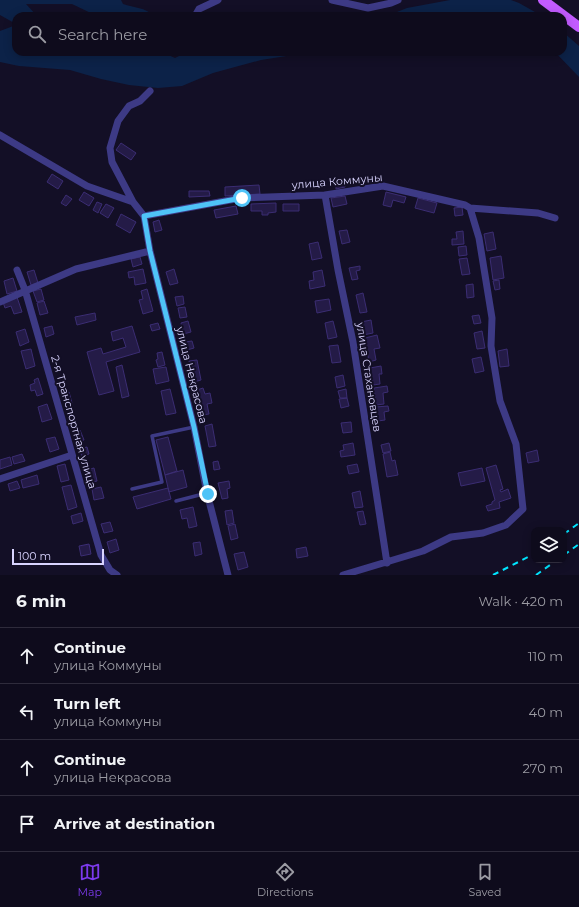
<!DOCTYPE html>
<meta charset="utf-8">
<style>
body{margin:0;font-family:Montserrat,sans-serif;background:#171425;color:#f1f3f6}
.controls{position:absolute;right:12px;bottom:12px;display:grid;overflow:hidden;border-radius:8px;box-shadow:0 2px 10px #0003}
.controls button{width:36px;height:36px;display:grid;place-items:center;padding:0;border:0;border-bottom:1px solid #2e2b3b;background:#0e0b1c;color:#f1f3f6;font:20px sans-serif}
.scale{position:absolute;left:12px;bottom:10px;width:92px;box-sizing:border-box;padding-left:4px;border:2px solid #d9d4ff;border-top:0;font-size:11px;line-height:14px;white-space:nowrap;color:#d9d4ff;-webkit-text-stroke:3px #130f26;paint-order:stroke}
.stop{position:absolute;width:12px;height:12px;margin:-9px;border:3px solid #4fc3f7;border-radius:50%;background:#fff}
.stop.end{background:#4fc3f7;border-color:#fff;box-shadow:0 1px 4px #0008}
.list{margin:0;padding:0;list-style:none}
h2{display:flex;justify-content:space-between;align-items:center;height:52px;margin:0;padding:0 16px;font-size:17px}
h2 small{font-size:13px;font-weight:400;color:#9b9ba3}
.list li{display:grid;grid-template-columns:26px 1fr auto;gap:12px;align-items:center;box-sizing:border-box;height:56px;padding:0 16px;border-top:1px solid #2e2b3b}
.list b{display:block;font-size:15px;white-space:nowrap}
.list p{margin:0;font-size:13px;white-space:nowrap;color:#9b9ba3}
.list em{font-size:13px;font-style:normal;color:#9b9ba3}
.icon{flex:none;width:22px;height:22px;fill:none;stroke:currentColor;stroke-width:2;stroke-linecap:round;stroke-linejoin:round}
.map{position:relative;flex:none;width:579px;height:575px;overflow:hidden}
.search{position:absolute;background:#0e0b1c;box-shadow:0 2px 10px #0003;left:12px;right:12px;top:12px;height:44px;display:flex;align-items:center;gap:10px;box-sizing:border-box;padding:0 14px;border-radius:12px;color:#9b9ba3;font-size:15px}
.sheet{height:276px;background:#0e0b1c}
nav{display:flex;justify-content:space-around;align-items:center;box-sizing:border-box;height:56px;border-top:1px solid #2e2b3b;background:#0e0b1c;font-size:11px;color:#9b9ba3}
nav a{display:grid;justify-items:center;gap:2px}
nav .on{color:#7c3aed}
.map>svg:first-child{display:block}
.water{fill:#0c2248}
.building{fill:#241b47;stroke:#3b2d73}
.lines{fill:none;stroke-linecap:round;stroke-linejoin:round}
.lane{stroke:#3d3a85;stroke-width:3.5}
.street{stroke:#3d3a85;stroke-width:7}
.primary{stroke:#c25bff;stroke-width:10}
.rail{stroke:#00e5ff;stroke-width:2;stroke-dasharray:6 5;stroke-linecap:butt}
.route{stroke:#4fc3f7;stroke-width:5}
.labels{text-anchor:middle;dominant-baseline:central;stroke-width:4;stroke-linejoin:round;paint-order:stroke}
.street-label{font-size:11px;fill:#d9d4ff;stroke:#130f26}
</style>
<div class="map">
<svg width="579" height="575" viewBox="0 0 579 575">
<rect width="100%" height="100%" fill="#130f26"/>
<path class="water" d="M0,0h121l2,4c11,4 22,3 31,12h-57l-25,-12h-46l11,12h-21v8l-16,-9z
M450,0h61l8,3 23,13h-48c-14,-6 -28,-1 -42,0 -22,2 -44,0 -65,0l20,-8z
M16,25v27h146l13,6 12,-6h125l-51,8 -48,13 -31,13 -24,2 -29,-3 -28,-6 -31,-9 -51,-4 -19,-4v-31z
M563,32l16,14v31l-24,-25h8z"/>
<path class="building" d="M121,143l15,10 -5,7 -15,-10z
M52,174l11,7 -5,8 -11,-7z
M344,182l1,5 -9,2v-5z
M259,185l1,9 -35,2v-9z
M189,191h20l1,5 -21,1z
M84,192l10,6 -5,8 -10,-6z
M386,192l20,5 -2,6 -11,-3 -2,7 -8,-2z
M66,195l6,4 -6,7 -5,-3z
M345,196l2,8 -14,3 -2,-9z
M418,198l19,5 -3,10 -19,-5z
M97,202l5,2 -4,9 -5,-3z
M276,203v9l-8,1v2h-6v-4h-11v-7z
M106,204l8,4 -6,10 -8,-5z
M283,204h16v7h-16z
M236,206l2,8 -22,4 -2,-8z
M462,207l1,8 -8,1 -1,-8z
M121,214l15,8 -6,11 -14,-8z
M159,220l3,10 -7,2 -2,-10z
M347,230l3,12 -8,2 -3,-13z
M463,231l1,13 -12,1v-6h5l-1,-7z
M493,232l3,17 -9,2 -3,-17z
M318,242l4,16 -10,2 -3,-16z
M466,246l1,9 -8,1 -1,-9z
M501,256l3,22 -11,2 -3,-22z
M140,257l2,7 -9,3 -2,-8z
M467,258l3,16 -8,1 -3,-16z
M360,266v4l-4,1 2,8 -6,1 -3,-12z
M143,269l3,14 -11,2 -1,-8 -5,1 -1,-6z
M174,269l4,14 -8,2 -4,-13z
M34,270l4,13 -7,2 -4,-13z
M322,270l3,16 -15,3 -1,-8 5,-1 -1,-8z
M13,278l4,13 -10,3 -3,-13z
M499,280l1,9 -5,1 -2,-9z
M473,284l1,13 -7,1 -1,-13z
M41,289l3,11 -7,2 -4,-11z
M147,289l6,22 -10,3 -4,-14 4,-1 -2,-8z
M363,293l4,19 -7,1 -4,-18z
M183,296l1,8 -7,2 -2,-9z
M17,297l5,15 -8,2 -3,-8 -6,2 -2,-6z
M329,299l2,11 -14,3 -2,-12z
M44,301l4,12 -8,2 -3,-12z
M185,307l2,10 -7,1 -2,-10z
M95,313l1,7 -19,5 -2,-8z
M479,315l2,8 -7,1 -2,-8z
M371,320l2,13 -10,2 -2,-13z
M188,321l3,11 -8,2 -2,-11z
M333,321l4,16 -9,2 -3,-16z
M158,323l2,6 -8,2 -2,-6z
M52,326l2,8 -8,3 -2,-9z
M132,326l8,26 -34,10 8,29 -15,4 -12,-43 14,-4 2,6 23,-7 -3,-9 -10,3 -2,-9z
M25,329l4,13 -9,4 -4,-14z
M482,331l3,17 -8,1 -3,-16z
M377,335l3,13 -6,1 2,11 -7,2 -4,-24z
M192,341l2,7 -7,2 -2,-8z
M338,345l3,17 -9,1 -3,-17z
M31,349l4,17 -9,3 -5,-18z
M507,349l2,17 -9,1 -2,-16z
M162,352l3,13 -7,2 -2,-7 2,-1 -1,-6z
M481,357l3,14 -9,2 -3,-14z
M197,360l4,20 -7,2 -5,-21z
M122,365l7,31 -7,2 -6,-31z
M381,366l1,8h-3l1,10 -7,1 -3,-17z
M166,367l3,14 -13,3 -3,-15z
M343,375l2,11 -8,2 -2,-11z
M38,378l5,16 -6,2 -2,-6 -4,1 -1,-6 5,-2 -1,-3z
M387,386l1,6 -5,1 1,11 -8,1 -2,-17z
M203,388l2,6 5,-1 2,10 -5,1 2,10 -7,1 -5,-25z
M170,389l6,24 -10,2 -5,-24z
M346,389l1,9h-7l-2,-7z
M69,392l3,11 -6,1 -3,-10z
M347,398l2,8 -8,2 -2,-9z
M47,404l5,15 -10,3 -4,-15z
M388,406l1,5 -5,1 1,8 -7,1 -2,-14z
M351,422l1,10 -9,1 -2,-10z
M212,424l4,22 -7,1 -4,-21z
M80,430l4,10 -7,2 -3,-10z
M55,437l4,12 -9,3 -4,-13z
M168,437l9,34 -12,4 -9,-35z
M353,443l2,12 -14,2 -1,-6 4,-1 -1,-5z
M389,443l2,8 -8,2 -2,-8z
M87,447l2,7 -7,2 -3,-7z
M537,450l2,11 -11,2 -2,-10z
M390,452l2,9 3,-1 3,15 -11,2 -4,-23z
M22,454l3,7 -11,3 -2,-7z
M10,457l2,8 -12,4v-9z
M218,461l2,8 -6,1 -1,-8z
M65,464l4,16 -8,2 -4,-16z
M357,464l2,8 -10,2 -2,-8z
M496,465l7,24 -3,1 1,2 7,-3 3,9 -12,4 1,6 -12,3 -2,-5 6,-2v-2l3,-2 -9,-32z
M94,468l3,13 -8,2 -3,-13z
M482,468l3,13 -24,5 -3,-13z
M183,470l4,17 -18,5 -4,-17z
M37,475l2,9 -16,4 -2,-8z
M17,481l3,7 -10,3 -2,-7z
M229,481l1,7 -3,1 1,9 -6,1 -4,-16z
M71,485l6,22 -9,3 -6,-23z
M101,487l3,11 -10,2 -2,-11z
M168,488l3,11 -34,10 -4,-12z
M360,491l3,16 -8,1 -3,-15z
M193,507l4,19 -8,2 -2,-10 -5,1 -2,-9z
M232,510l2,13 -7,2 -2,-14z
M363,511l3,13 -6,1 -3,-13z
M81,513l2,8 -10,3 -2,-8z
M110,522l3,9 -9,2 -3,-9z
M235,524l3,14 -7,2 -3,-14z
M116,539l3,11 -9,3 -3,-11z
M200,542l2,12 -7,2 -2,-13z
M89,544l2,10 -10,2 -2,-10z
M306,547l2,9 -11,2 -1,-9z
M244,552l4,15 -10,3 -4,-16z"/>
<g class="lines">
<path class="lane" d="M132,489l30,-7 -10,-46 42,-9
M176,501l31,-8"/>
<path class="street" d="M332,0l36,8 23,-5 7,-3
M195,16l4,-7 19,-9
M0,135l87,51 46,16 11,14 6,35 44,176 13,66 21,82
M325,195l13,75 15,72 34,221
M133,202l-21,-40 -2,-14 8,-27 11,-15 11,-5 10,-10
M144,216l97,-18 84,-3 58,-9 82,19 5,3 68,5 17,5
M17,270l8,20 76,265 9,15 7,5
M0,302l76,-33 74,-18
M0,479l72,-24
M343,575l80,-24 28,-14 32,-4 23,-8 17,-16 -7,-65 -16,-43 -9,-55 1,-28 -13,-80 -9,-30"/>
<path class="primary" d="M543,0l36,27"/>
<path class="rail" d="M564,534l15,-11
M564,555l15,-11
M493,575l41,-21
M536,575l21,-15"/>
</g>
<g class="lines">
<path class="route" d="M208,494l-14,-67 -44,-176 -6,-35 98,-18"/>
</g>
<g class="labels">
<g class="street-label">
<text transform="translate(337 181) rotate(-5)">улица Коммуны</text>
<text transform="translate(192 375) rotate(76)">улица Некрасова</text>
<text transform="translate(369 377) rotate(81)">улица Стахановцев</text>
<text transform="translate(74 422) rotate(74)">2-я Транспортная улица</text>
</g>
</g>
</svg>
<div class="controls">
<button><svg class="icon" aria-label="layers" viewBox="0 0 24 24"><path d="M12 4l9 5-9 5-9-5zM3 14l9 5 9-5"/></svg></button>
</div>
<div class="scale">100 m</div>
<div class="stop" style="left:242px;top:198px"></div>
<div class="stop end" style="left:208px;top:494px"></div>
<div class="search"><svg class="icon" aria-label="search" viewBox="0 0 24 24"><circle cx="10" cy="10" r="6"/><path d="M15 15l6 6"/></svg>Search here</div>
</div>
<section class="sheet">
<h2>6 min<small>Walk · 420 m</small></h2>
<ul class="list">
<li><svg class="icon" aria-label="ahead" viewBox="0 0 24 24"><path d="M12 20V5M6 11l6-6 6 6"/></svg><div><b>Continue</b><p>улица Коммуны</p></div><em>110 m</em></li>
<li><svg class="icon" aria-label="left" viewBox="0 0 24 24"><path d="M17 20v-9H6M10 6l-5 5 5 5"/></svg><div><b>Turn left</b><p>улица Коммуны</p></div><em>40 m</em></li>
<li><svg class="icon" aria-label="ahead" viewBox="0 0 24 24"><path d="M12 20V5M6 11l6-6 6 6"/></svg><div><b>Continue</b><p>улица Некрасова</p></div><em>270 m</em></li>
<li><svg class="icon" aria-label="arrive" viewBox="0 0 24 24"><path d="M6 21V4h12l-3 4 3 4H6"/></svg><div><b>Arrive at destination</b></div></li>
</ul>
</section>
<nav>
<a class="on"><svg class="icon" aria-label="map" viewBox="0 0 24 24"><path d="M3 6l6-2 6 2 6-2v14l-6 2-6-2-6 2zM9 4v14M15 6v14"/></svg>Map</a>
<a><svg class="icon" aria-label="directions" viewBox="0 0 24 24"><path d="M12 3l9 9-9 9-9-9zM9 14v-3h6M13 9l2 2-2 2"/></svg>Directions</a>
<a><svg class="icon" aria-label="saved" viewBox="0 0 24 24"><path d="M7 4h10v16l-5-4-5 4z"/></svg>Saved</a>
</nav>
